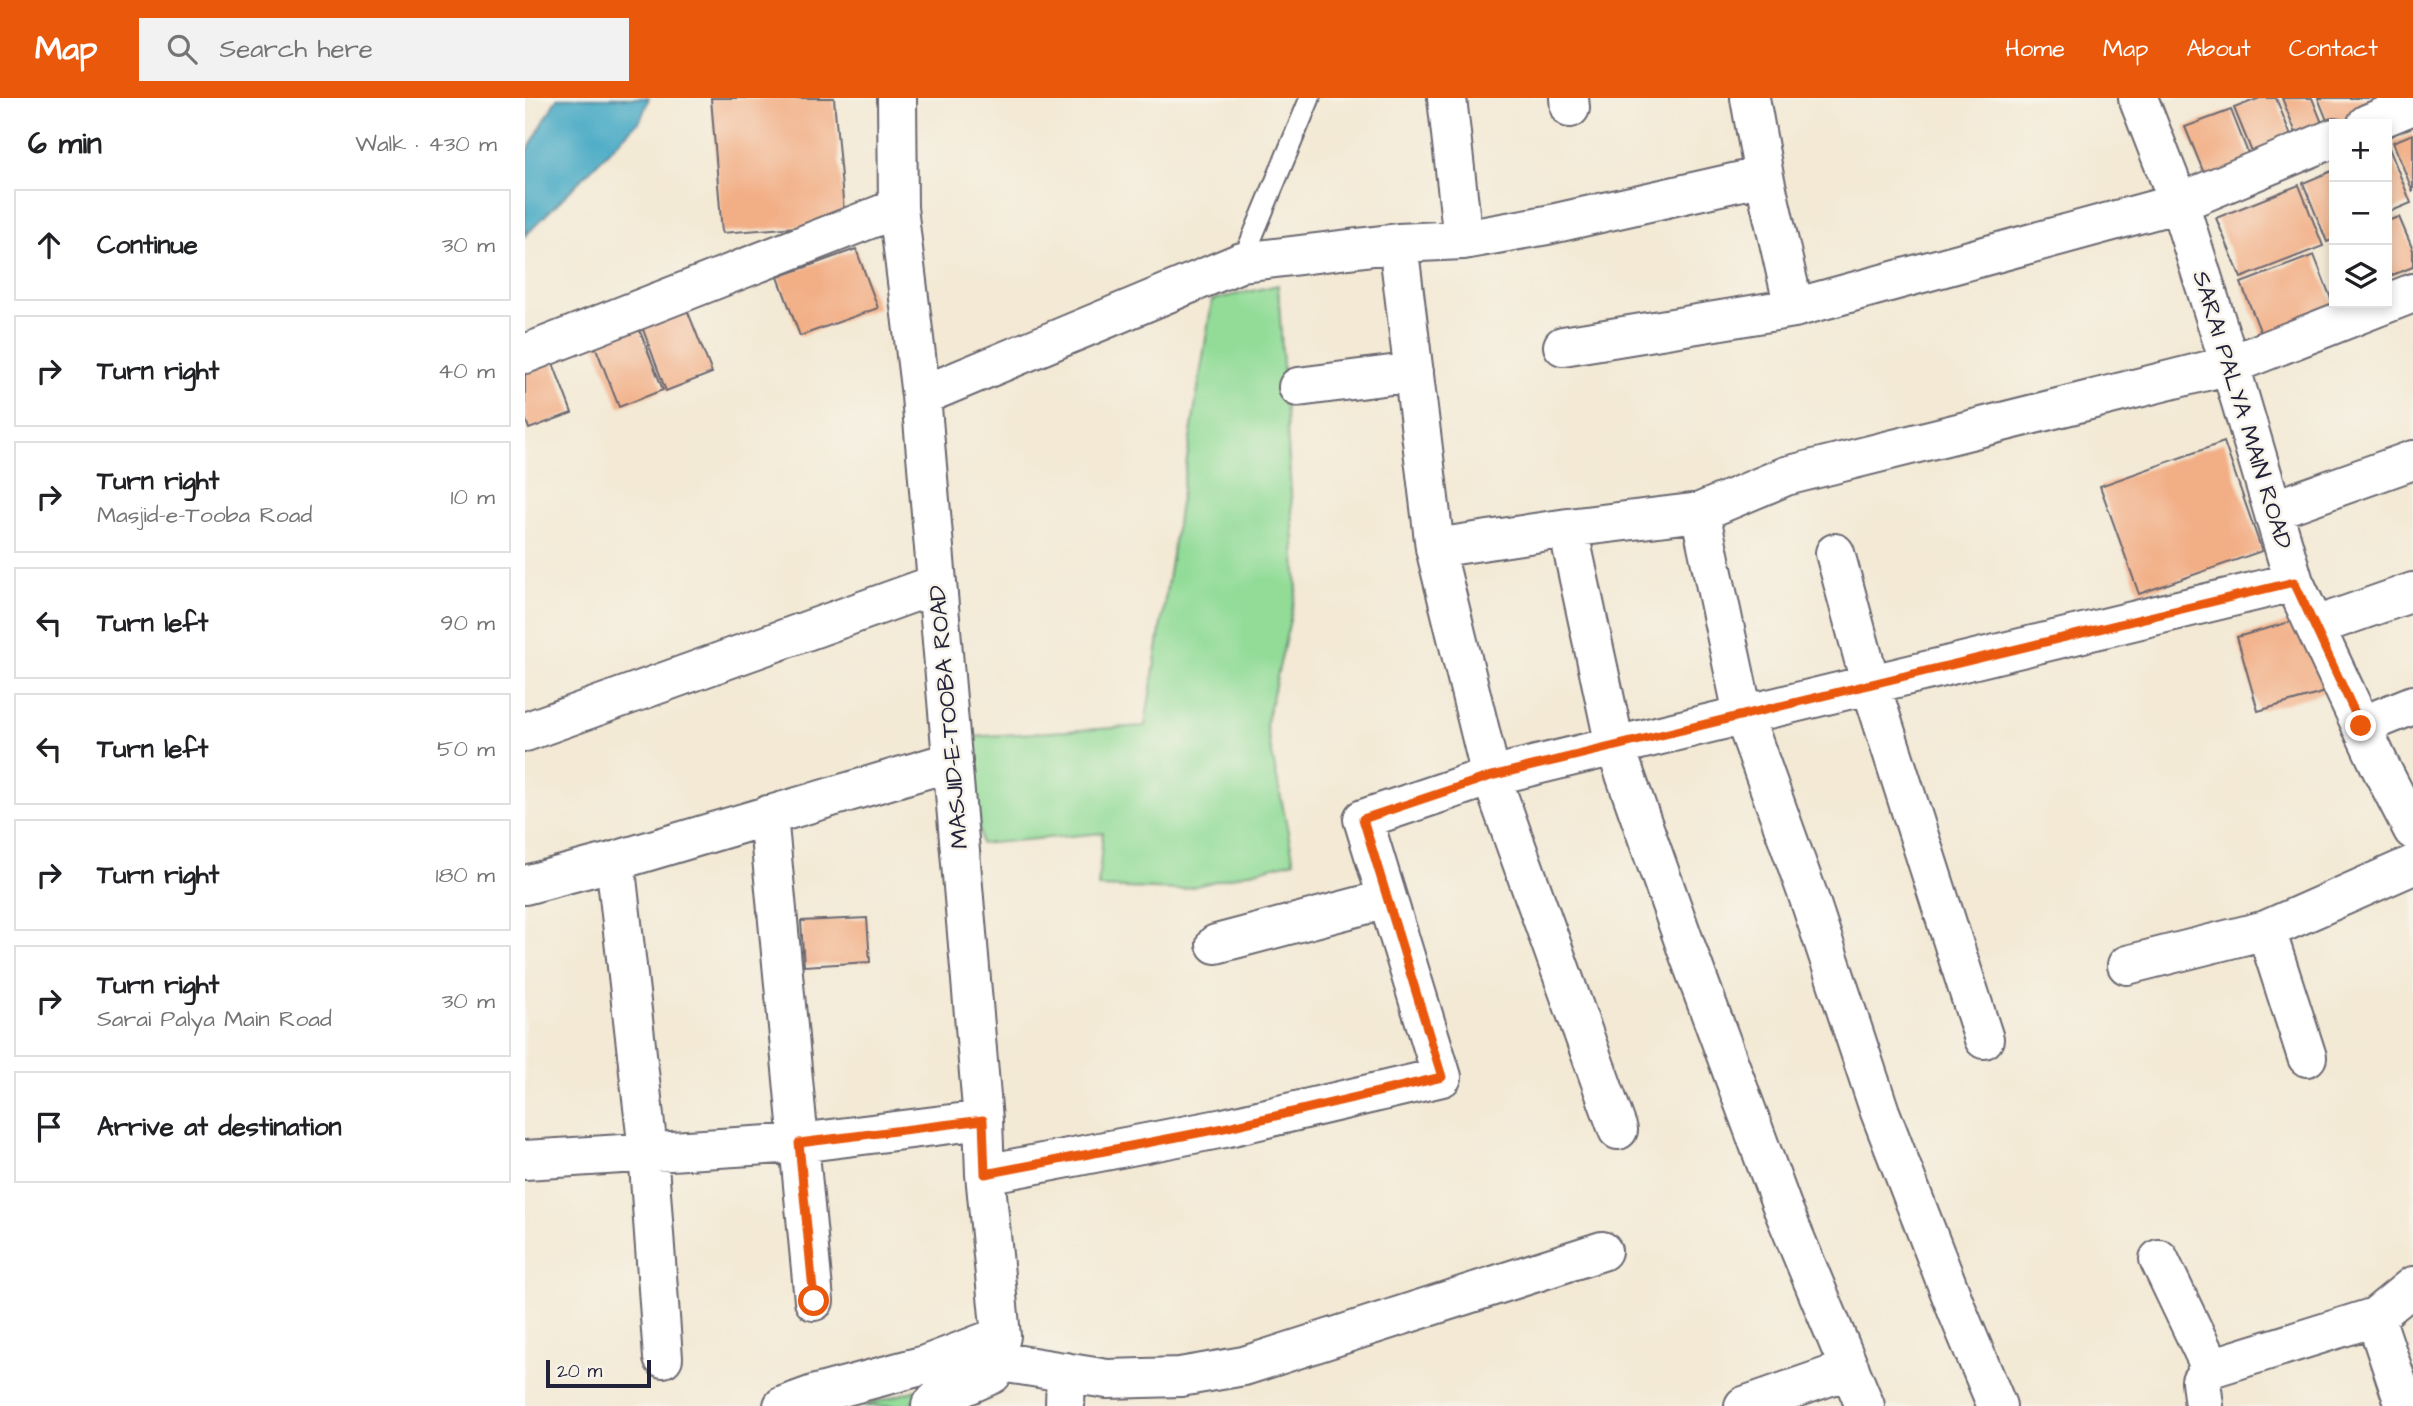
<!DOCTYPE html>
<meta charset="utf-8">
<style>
body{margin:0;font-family:"Architects Daughter",sans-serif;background:#f2f2f2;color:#202124}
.controls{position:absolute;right:21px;top:21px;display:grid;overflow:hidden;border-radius:0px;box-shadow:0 4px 10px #0003}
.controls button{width:63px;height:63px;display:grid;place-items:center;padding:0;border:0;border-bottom:2px solid #e0e0e0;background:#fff;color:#202124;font:35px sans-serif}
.scale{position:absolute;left:21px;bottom:18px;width:105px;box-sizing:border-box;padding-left:7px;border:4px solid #22223b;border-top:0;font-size:19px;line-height:24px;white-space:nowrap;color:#22223b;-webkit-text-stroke:5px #f7f3e8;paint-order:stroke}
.stop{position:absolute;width:21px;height:21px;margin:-16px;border:5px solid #ea580c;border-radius:50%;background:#fff}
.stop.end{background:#ea580c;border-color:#fff;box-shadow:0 2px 7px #0008}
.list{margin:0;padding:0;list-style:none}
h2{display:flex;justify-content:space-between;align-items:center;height:91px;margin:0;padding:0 28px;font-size:30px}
h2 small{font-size:23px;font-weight:400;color:#757577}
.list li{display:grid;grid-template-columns:46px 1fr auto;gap:21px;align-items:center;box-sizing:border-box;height:112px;margin:0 14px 14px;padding:0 14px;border:2px solid #e0e0e0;border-radius:0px}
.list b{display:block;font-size:26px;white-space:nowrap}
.list p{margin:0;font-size:23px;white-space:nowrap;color:#757577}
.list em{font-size:23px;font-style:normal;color:#757577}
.icon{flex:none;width:38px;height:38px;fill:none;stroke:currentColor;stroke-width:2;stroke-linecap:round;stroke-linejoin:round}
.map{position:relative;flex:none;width:1888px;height:1308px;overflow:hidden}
header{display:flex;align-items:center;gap:42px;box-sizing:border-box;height:98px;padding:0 35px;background:#ea580c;color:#fff}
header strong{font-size:33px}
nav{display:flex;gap:38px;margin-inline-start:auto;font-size:24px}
.search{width:490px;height:63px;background:#f2f2f2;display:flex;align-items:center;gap:18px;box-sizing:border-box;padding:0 24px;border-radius:0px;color:#757577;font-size:26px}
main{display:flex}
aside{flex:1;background:#fff}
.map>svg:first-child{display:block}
.green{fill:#92dc98;stroke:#5a7f6a;stroke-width:2}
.water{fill:#45a9c5;stroke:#346680;stroke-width:2}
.building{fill:#f2af86}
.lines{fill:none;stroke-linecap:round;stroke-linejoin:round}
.service-casing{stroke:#6b6871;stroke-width:23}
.minor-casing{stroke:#6b6871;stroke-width:42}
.service{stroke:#fff;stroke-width:19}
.minor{stroke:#fff;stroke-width:38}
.route{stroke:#ea580c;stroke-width:9}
.labels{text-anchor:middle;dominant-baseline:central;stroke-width:5;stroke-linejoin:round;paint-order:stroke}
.street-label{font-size:24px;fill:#22223b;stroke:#f7f3e8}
</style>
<header>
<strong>Map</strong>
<div class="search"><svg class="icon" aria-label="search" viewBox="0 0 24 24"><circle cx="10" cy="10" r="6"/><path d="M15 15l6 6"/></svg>Search here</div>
<nav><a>Home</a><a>Map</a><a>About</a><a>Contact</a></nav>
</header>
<main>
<aside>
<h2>6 min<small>Walk · 430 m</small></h2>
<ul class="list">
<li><svg class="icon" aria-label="ahead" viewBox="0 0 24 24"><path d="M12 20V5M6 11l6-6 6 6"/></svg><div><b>Continue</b></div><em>30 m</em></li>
<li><svg class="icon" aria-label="right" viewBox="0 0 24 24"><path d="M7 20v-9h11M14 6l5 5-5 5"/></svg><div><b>Turn right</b></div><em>40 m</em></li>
<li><svg class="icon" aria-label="right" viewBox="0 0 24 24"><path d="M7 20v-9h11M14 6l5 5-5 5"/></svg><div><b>Turn right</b><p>Masjid-e-Tooba Road</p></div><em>10 m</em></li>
<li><svg class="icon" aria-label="left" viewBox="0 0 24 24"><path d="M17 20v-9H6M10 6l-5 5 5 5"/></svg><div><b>Turn left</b></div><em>90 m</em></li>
<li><svg class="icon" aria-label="left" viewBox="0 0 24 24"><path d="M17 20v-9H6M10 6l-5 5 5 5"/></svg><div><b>Turn left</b></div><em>50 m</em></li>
<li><svg class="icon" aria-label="right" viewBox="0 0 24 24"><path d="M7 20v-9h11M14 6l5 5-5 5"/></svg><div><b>Turn right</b></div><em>180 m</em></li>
<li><svg class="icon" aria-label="right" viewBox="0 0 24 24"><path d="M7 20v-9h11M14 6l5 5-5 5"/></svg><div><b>Turn right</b><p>Sarai Palya Main Road</p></div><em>30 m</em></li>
<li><svg class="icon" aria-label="arrive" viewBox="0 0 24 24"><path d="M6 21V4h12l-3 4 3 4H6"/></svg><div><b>Arrive at destination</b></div></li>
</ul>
</aside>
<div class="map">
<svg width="1888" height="1308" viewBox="0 0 1888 1308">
<rect width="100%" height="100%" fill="#f7f3e8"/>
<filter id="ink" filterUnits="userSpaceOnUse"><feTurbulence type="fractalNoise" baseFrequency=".0143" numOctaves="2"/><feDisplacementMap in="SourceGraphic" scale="14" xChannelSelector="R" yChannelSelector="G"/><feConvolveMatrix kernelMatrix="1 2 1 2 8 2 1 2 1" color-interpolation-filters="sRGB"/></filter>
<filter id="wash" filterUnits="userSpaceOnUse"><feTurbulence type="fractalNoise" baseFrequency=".00686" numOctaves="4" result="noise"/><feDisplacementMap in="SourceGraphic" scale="28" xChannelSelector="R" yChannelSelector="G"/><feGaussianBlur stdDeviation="1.57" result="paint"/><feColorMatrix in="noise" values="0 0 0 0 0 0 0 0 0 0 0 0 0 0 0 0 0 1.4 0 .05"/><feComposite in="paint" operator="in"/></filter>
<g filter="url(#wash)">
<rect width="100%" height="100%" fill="#f3e9d4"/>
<path class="green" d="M753,187l19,304 -31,136 28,136 -113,29 -83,-3 5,-54 -122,11 -10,-107 174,-11 67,-426z
M391,1292l-4,16h-49z"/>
<path class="water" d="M32,0h92l-8,21 -116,117v-81z"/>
<g id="blocks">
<path class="building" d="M186,0h123l11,125 -123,10z
M1735,0h16l19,48 -39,16 -22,-54z
M1757,0h30l14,35 -26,10z
M1793,0h58l4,10 -50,20z
M1706,12l22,56 -45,17 -23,-56z
M1888,36v58l-20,-50z
M1862,45l24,60 -24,10z
M1809,72v69l-7,3 -24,-59z
M1774,87l24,61 -82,32 -25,-60z
M1874,119l14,33v17l-26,10v-56z
M331,151l22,59 -78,28 -22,-59z
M1789,157l21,54 -72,29 -22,-55z
M161,209l26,66 -46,18 -25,-67z
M113,228l25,64 -44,17 -25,-64z
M26,260l21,55 -43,16 -4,-12v-49z
M1699,344l38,109 -123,43 -39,-108z
M1779,520l22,74 -68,19 -21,-74z
M342,820l3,44 -66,4 -3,-45z"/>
</g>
</g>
<g filter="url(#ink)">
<use href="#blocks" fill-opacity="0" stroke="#6b6871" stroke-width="2"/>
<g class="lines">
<defs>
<path id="service" d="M717,164l68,-164"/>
<path id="minor" d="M372,0l1,110 23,188 62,724 2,54 16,162 -9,38 -52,23 -9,9
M922,0l16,142
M1044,0l1,10
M1225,0l14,78
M1613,0l41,105 51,162 64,217 87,186 32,62
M1842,26l46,-19
M873,145l37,305 56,228 127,354
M1038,248l231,-38
M0,256l373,-146
M773,289l116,-15
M396,298l321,-134 156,-19 65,-3 84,-15 217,-49 30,132 385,-105 155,-65
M1748,412l140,-50
M1175,414l43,202 67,187 70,211 78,201 39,93
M1043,430l47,218 71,201 97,262 82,197
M910,450l133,-20 132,-16 86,-36 444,-111 183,-72
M1310,455l36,133 113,353
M1791,528l97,-34
M1836,628l52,-21
M0,634l412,-148
M243,717l31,328 184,-23
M0,787l90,-24
M1741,832l41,127
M691,846l171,-45
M1602,867l139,-35 147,-65
M0,1062l274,-17 15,158
M460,1076l239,-46 218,-51 -79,-258 128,-43 803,-194
M1634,1161l52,109
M1850,1219l30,89
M138,1260l-15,-207 -33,-290 338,-100
M470,1263l112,18 73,-2 64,-11 358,-115
M258,1308l33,-12 109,-29 76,-29
M540,1308l1,-34
M1219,1308l106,-37
M1679,1308l-3,-25 10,-13 164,-51 38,-31"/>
</defs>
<use href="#service" class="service-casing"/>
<use href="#minor" class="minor-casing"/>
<use href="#service" class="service"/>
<use href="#minor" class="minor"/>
</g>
</g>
<g class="lines" filter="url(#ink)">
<path class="route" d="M289,1203l-15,-158 184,-23 2,54 239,-46 218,-51 -79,-258 128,-43 803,-194 67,144"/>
</g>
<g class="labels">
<g class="street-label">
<text transform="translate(1717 312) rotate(73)">SARAI PALYA MAIN ROAD</text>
<text transform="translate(424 619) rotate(-95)">MASJID-E-TOOBA ROAD</text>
</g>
</g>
</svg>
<div class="controls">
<button>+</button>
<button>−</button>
<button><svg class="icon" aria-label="layers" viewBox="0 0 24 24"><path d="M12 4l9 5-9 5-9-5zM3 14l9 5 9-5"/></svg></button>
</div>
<div class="scale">20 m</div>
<div class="stop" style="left:289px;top:1203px"></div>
<div class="stop end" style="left:1836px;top:628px"></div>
</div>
</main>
